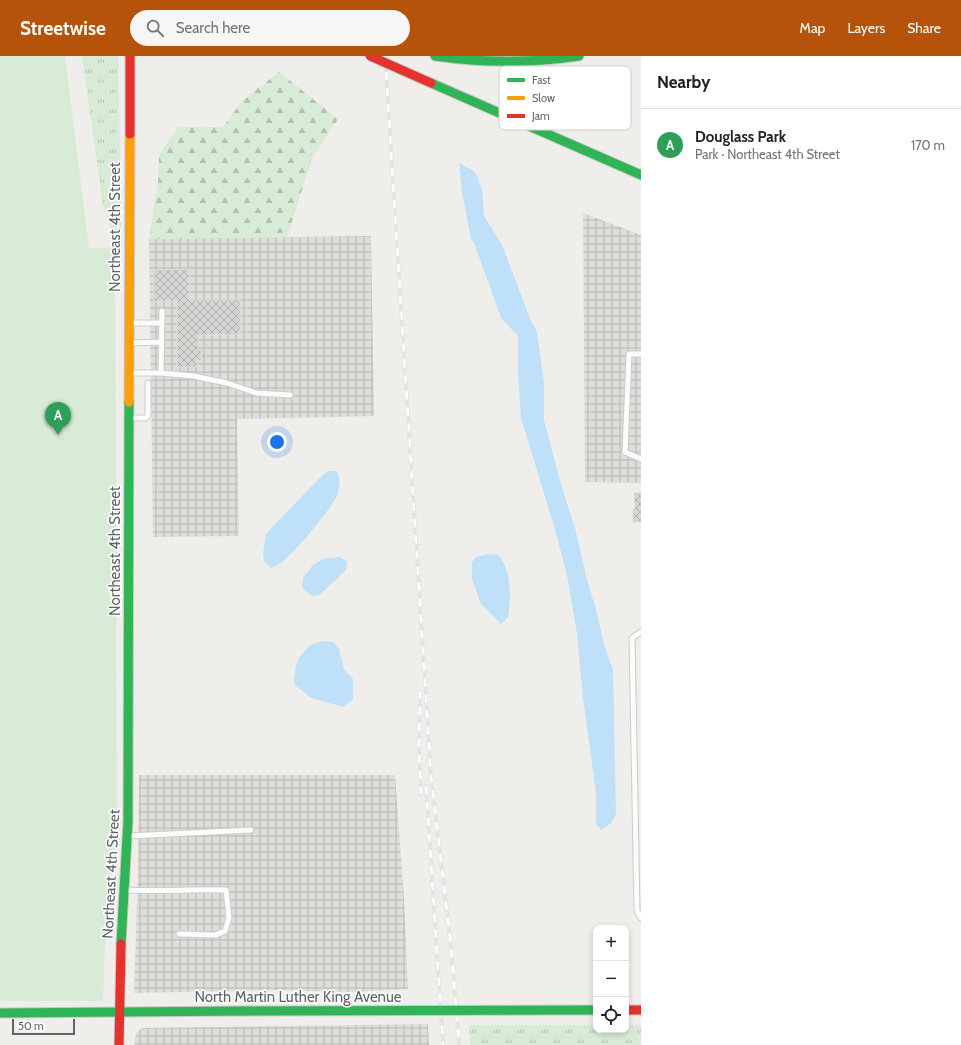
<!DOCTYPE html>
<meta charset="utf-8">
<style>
body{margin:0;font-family:Cabin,sans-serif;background:#f6f6f6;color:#202124}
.controls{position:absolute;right:12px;bottom:12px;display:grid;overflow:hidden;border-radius:8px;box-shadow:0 2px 6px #0003}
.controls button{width:36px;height:36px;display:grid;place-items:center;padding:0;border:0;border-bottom:1px solid #e0e0e0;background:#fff;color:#202124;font:20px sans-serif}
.scale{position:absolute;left:12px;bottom:10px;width:63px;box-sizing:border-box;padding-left:4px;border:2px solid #5f6368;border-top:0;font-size:11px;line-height:14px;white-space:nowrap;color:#5f6368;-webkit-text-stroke:3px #fff;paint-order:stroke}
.you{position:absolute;left:277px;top:386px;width:14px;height:14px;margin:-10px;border:3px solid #fff;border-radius:50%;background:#1a73e8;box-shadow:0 0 0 6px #1a73e833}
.badge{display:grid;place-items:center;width:26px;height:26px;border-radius:50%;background:#b45309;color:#fff;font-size:13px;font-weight:700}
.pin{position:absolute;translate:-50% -33px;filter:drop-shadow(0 1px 2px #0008)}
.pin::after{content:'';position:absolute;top:21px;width:14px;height:12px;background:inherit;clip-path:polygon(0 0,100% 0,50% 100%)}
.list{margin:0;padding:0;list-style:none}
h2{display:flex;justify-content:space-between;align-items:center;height:52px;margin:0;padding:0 16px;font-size:17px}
h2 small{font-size:13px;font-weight:400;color:#757577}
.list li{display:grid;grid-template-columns:26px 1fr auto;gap:12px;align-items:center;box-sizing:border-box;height:72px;padding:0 16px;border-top:1px solid #e0e0e0}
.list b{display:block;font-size:15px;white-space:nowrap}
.list p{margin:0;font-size:13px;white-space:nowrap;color:#757577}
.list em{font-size:13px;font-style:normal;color:#757577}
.icon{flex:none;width:22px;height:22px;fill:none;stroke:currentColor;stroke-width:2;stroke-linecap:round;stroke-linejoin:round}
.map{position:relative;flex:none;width:641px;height:989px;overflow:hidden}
header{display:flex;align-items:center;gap:24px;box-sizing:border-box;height:56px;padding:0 20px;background:#b45309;color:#fff}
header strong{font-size:19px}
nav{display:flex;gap:22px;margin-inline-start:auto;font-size:14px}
.search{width:280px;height:36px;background:#f6f6f6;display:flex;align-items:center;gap:10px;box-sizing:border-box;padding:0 14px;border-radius:22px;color:#757577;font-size:15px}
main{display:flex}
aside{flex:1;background:#fff}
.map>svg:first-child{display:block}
.industrial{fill:url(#industrial-grid)}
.grass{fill:url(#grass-tufts)}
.forest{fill:url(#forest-firs)}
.park{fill:#d8ebd6}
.water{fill:#bfe0f9}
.building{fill:url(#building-cross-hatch);stroke:#deddd9}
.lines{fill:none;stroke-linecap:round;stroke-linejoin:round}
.lane-casing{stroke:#cbcccc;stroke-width:7}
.fast-casing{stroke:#cacacb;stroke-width:11}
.slow-casing{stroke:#cacacb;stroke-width:11}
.jam-casing{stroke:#cacacb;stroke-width:11}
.lane{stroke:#fdfcfc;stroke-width:5}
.fast{stroke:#30b455;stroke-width:9}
.slow{stroke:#ff9f0a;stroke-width:9}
.jam{stroke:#e5322d;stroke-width:9}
.rail-casing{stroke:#e4e4e4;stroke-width:4}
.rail{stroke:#fff;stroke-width:2.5;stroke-dasharray:8;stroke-linecap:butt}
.fast-bridge-casing{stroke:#cacacb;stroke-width:11;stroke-linecap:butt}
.jam-bridge-casing{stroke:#cacacb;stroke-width:11;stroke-linecap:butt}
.fast-bridge{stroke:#30b455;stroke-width:9}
.jam-bridge{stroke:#e5322d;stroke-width:9}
.labels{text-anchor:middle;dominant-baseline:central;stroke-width:3;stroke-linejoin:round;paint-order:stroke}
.street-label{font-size:15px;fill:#5f6368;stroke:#fff}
.key{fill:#fff;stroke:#cfd0d2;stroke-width:1}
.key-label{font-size:11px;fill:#5f6368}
</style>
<header>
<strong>Streetwise</strong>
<div class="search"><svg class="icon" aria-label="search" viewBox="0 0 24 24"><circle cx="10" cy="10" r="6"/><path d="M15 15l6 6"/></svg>Search here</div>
<nav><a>Map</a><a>Layers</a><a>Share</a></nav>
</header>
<main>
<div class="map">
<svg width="641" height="989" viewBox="0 0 641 989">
<defs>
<pattern id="industrial-grid" width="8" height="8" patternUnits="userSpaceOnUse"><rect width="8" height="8" fill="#dfddda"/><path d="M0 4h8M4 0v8" fill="none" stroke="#b8b7b5"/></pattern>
<pattern id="grass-tufts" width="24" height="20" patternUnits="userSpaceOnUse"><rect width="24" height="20" fill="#d8ebd6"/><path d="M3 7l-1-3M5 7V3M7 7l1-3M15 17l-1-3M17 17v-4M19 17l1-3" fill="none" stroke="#b2c2b1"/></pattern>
<pattern id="forest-firs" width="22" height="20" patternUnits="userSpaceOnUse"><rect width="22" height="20" fill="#d8ebd6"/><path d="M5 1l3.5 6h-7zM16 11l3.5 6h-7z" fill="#b2c2b1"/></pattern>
<pattern id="building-cross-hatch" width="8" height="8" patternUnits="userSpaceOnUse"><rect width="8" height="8" fill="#d6d5d3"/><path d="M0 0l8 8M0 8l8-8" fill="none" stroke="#b1b0af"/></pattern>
</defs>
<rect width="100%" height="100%" fill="#efeeea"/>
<path class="industrial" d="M583,157l58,22v248l-56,-1z
M371,180l3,180 -137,3 2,117 -86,1 -4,-298z
M139,719h256l9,123 4,91 -59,3 -72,-2 -143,3 4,-121z
M428,968l1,21h-295l2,-12 6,-5z"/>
<path class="grass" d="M82,0h36l4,191 -11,-19 -8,-22z
M469,969h127v5h30v-5h15v20h-171z"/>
<path class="forest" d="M279,16l59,47 -26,39 -25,79 -138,2 9,-57 1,-27 19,-28h45l19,-26z"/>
<path class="park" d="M0,0h65l24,192h26l2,571 -11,102 -3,80h-103z"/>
<path class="water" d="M459,107l16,9 7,17 2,27 18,29 29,76 6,11 7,51v37l18,68 13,40 12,52 9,29 9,39 8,21 3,145 -5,9 -10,7 -5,-6v-31l-13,-95 -6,-65 -10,-58 -13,-49 -33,-108 -3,-45v-37l-17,-18 -27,-75 -3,-4 -9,-47z
M329,415h7c6,6 3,20 0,27 -8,14 -50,68 -65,70l-7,-7 -1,-7 3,-20 38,-40 20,-20z
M488,498l10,1c14,14 13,44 10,62l-7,7 -20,-20 -9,-25v-17l4,-5z
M340,501l7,5 -1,8 -22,21 -3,3 -9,2 -10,-9 1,-9 9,-12 11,-7z
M321,585l12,1 6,6 1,8 2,3 2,10 9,10v20l-9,8 -33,-9 -16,-13 -1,-4 2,-15 3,-8 11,-13z"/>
<path class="building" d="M189,213v31h51v34l-42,1v15h3v10h-4v7h-20v-66h-23v-31z
M634,437h7v29h-8v-13h2z"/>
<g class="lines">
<defs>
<path id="lane" d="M130,267h32
M130,287l32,-1
M641,298h-12l-4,98 16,7
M130,317h31l1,-62
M161,317l32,3 34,7 29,10 34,2
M130,362h16l2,-3v-32
M641,576l-9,6 5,273 4,7
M129,780l122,-6
M126,834c33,2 66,-1 100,0l3,28 -4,13 -9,4 -37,-1"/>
<path id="fast" d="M435,0c48,7 96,7 144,0
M431,27l210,92
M121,888l7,-123 1,-419
M0,957l244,-2"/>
<path id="slow" d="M129,346l1,-268"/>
<path id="jam" d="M130,78v-78
M626,954h15
M119,989l2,-101"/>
</defs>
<use href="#lane" class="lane-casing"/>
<use href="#fast" class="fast-casing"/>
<use href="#slow" class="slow-casing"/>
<use href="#jam" class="jam-casing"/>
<use href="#lane" class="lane"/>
<use href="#fast" class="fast"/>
<use href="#slow" class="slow"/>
<use href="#jam" class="jam"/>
<defs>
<path id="rail" d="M385,0l46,720 20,170 8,99
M420,635l-1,55 2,48
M426,730l17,259"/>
</defs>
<use href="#rail" class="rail-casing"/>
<use href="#rail" class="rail"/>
<defs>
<path id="fast-bridge" d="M244,955l352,-1"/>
<path id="jam-bridge" d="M370,0l61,27"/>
</defs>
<use href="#fast-bridge" class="fast-bridge-casing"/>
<use href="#jam-bridge" class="jam-bridge-casing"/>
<use href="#fast-bridge" class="fast-bridge"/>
<use href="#jam-bridge" class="jam-bridge"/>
</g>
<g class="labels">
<g class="street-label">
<text transform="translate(115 171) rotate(-90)">Northeast 4th Street</text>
<text transform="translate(115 495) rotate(-90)">Northeast 4th Street</text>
<text transform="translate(111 818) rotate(-87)">Northeast 4th Street</text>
<text x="298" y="941">North Martin Luther King Avenue</text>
</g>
</g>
<rect x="499" y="10" width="132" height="64" rx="6" class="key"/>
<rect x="507" y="22" width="18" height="4" fill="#30b455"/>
<rect x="507" y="40" width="18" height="4" fill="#ff9f0a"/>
<rect x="507" y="58" width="18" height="4" fill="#e5322d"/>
<g class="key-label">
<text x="532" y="28">Fast</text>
<text x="532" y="46">Slow</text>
<text x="532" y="64">Jam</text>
</g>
</svg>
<div class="controls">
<button>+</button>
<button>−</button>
<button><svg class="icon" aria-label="locate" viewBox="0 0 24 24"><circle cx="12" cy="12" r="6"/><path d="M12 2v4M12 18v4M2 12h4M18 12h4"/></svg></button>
</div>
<div class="scale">50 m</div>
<div class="you"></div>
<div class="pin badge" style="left:58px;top:379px;background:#2e9e5b">A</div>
</div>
<aside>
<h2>Nearby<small></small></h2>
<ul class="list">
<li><span class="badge" style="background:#2e9e5b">A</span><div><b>Douglass Park</b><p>Park · Northeast 4th Street</p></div><em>170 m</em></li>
</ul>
</aside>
</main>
